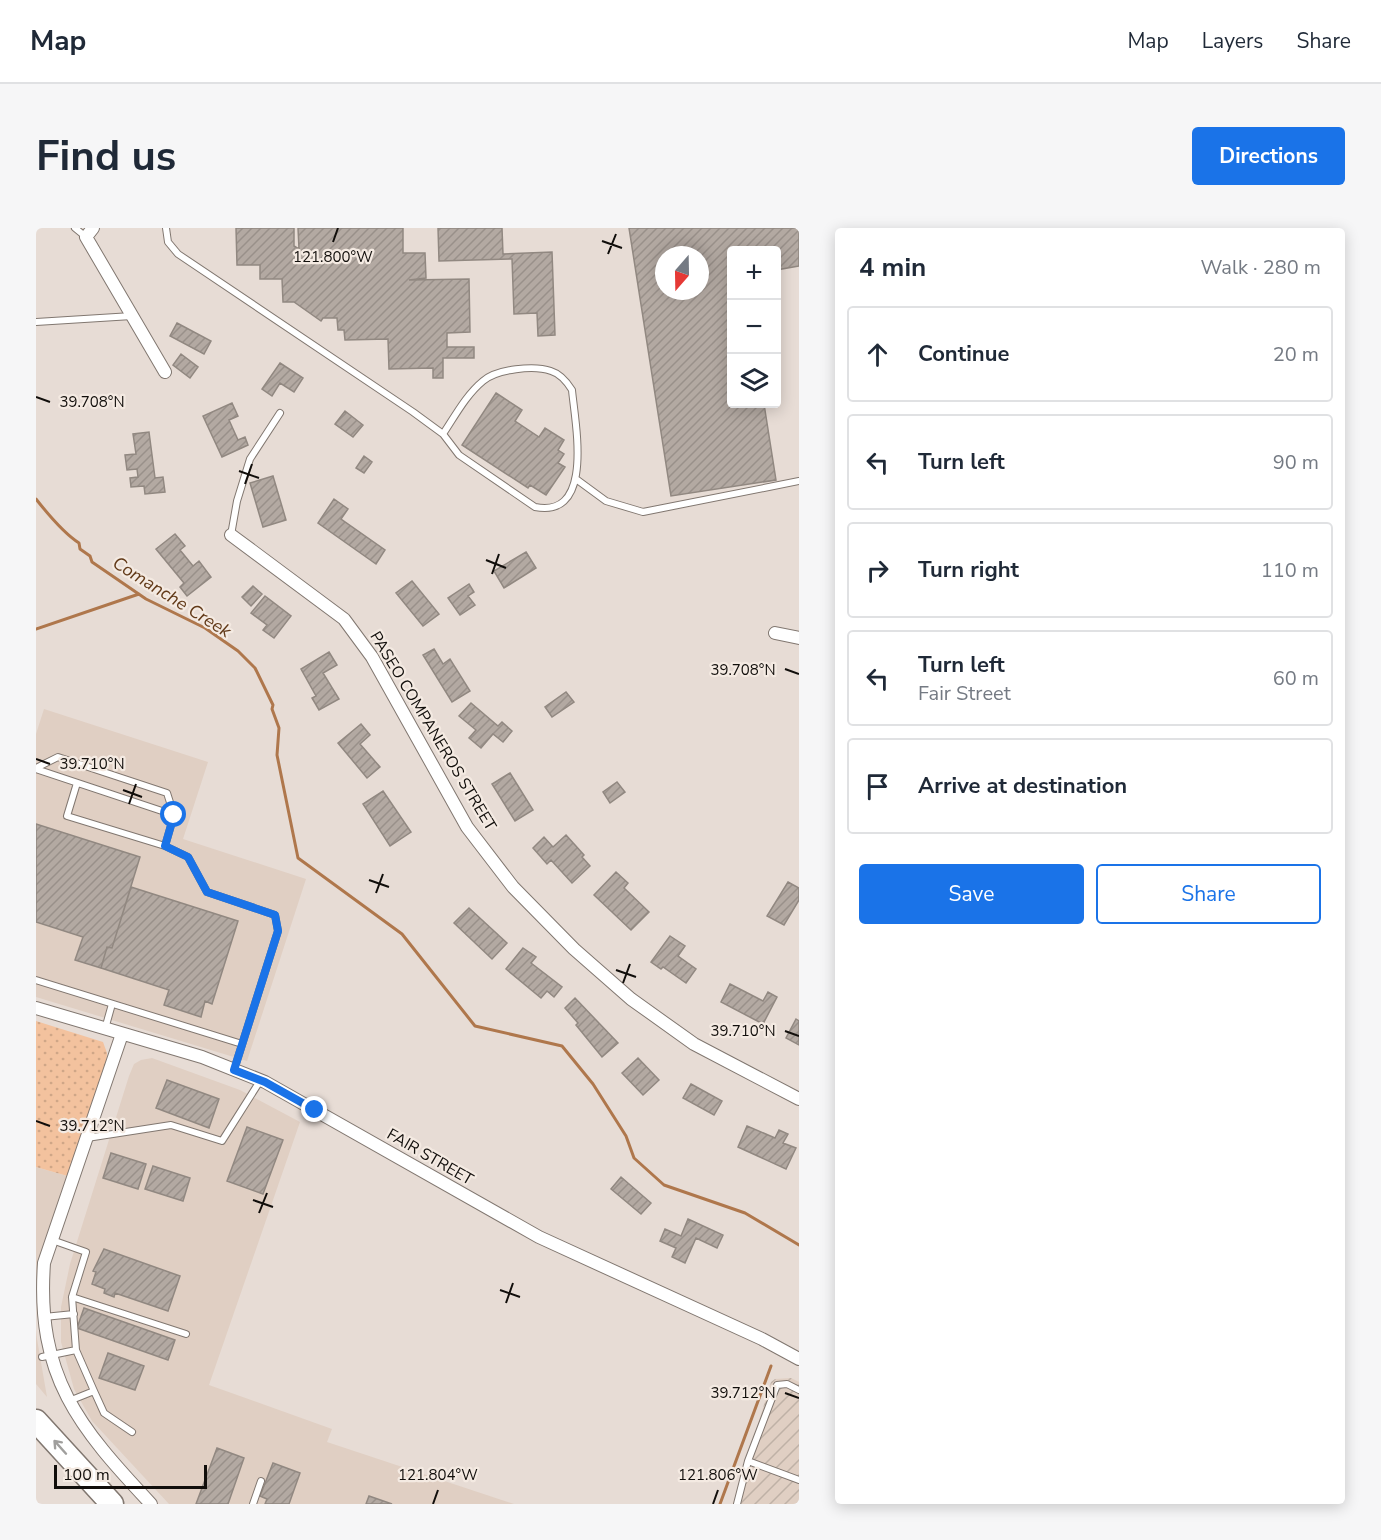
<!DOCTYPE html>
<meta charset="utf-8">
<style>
body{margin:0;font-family:"Nunito Sans",sans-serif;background:#f6f6f7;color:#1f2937}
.controls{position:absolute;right:18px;top:18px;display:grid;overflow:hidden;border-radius:6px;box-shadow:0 3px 15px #0003}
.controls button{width:54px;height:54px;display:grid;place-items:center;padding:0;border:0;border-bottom:2px solid #e0e1e3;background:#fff;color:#1f2937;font:30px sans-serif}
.compass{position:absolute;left:619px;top:18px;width:54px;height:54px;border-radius:50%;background:#fff;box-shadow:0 3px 15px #0003;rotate:200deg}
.scale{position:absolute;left:18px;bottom:15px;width:153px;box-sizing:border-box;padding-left:6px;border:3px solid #110e0b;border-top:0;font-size:16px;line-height:21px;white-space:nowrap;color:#110e0b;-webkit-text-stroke:4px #f4eae2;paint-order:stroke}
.stop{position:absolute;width:18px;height:18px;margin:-14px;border:4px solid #1a73e8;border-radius:50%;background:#fff}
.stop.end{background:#1a73e8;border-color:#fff;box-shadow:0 2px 6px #0008}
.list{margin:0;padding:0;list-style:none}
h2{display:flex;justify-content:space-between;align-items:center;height:78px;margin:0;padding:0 24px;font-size:26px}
h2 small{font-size:20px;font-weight:400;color:#747a83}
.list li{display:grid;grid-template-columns:39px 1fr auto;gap:18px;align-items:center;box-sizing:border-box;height:96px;margin:0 12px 12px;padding:0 12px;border:2px solid #e0e1e3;border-radius:6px}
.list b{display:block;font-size:22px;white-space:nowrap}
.list p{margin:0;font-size:20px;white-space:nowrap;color:#747a83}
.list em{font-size:20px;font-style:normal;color:#747a83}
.actions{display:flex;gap:12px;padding:18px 24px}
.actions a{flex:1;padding:14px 0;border:2px solid #1a73e8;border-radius:6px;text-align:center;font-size:21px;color:#1a73e8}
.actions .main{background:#1a73e8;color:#fff}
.icon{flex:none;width:33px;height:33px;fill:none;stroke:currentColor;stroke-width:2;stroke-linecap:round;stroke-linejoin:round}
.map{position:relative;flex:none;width:763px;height:1276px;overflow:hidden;border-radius:6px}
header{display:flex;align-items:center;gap:36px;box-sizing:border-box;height:84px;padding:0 30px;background:#fff;border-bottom:2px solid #e0e1e3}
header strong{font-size:28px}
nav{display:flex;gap:33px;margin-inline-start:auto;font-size:21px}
.intro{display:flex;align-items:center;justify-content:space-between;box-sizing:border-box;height:144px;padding:0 36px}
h1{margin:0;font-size:42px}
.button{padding:15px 27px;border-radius:6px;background:#1a73e8;color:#fff;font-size:21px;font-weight:700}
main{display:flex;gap:36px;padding:0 36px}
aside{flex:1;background:#fff;border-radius:6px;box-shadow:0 3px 15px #0003}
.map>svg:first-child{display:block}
.built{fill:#e0cfc3}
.industrial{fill:url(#industrial-furrows)}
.grass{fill:url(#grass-dots)}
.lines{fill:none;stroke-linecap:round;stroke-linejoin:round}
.stream{stroke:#af774c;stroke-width:3}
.building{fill:url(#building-hatch);stroke:#918881;stroke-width:1.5;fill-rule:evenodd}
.service-casing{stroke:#817770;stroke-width:8}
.minor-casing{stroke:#817770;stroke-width:14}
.motorway-casing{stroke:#817770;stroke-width:25}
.service{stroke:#fff;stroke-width:6}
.minor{stroke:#fff;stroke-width:12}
.motorway{stroke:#fff;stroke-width:22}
.oneway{stroke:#a09f9d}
.route{stroke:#1a73e8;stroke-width:8}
.ticks{fill:none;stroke:#110e0b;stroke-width:2}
.labels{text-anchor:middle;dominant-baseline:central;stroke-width:4.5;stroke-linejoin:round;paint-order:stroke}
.street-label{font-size:16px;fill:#110e0b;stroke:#f4eae2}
.water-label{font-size:18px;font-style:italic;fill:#623a19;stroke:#f4eae2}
.ticks-label{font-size:15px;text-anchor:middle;fill:#110e0b;stroke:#f4eae2;stroke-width:4.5;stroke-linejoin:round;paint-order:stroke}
</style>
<header>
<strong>Map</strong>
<nav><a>Map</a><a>Layers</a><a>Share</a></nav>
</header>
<div class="intro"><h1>Find us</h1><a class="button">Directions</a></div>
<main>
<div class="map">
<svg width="763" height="1276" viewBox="0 0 763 1276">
<defs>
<pattern id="industrial-furrows" width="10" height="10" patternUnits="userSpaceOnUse" patternTransform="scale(1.5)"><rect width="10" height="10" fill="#e0cfc3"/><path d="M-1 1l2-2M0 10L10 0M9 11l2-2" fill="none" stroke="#bfb1a6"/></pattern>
<pattern id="grass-dots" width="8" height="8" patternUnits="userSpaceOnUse" patternTransform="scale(1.5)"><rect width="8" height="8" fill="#f3c29e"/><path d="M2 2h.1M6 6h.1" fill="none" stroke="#cfa687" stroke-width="1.8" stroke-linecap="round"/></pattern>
<pattern id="building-hatch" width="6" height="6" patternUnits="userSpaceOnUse" patternTransform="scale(1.5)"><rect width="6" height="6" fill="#b3a9a2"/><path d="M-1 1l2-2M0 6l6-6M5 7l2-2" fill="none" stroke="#99908a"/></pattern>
</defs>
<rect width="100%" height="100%" fill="#e7dcd5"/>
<path class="built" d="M8,481l164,53 -25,77 123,40 -59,182 -211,-64v-263z
M116,830l88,32 60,32 -91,263 123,44 -5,13 187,62h-345l-77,-83 -18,-32 -13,-47v-35l9,-43 59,-188 5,-12 7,-4z
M0,939l31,9 -28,89 -3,24z
M0,1102l1,9 10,58 -11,-13z"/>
<path class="industrial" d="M755,1150l8,4v122h-66l38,-122 4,-3z"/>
<path class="grass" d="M0,793l67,21 4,11 -1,14 -35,110 -35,-10z"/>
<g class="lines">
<path class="stream" d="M0,271c11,14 29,35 43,44l1,6 10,7 2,6 54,37 59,29 33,23 17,17 18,37 -1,4 7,19 -2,27 21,103 104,76 73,92 87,20 31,38 33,52 8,22 30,27 81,28 54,32
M0,401l103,-35
M684,1276l51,-138"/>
</g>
<path class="building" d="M200,0h58v18l5,3 -1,-21h105v25h22l1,25 -17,2 60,-1 1,53 -23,1v14h27v11h-31v20h-10v-10l-44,1 -1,-30 -43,1 -1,-10h-6l-1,-12h-14l-2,3 -27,-19h-11l-1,-23h-22v-14h-23z
M402,0h64l1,26 49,-2 3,83 -17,1 -1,-23 -23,1 -2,-55 -73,2z
M593,0h170v38l-23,4v-20h-44v154h32l12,76 -105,16zM628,27h36v36h-36z
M141,95l34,18 -7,13 -34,-18z
M145,126l17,13 -8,11 -17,-13z
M244,135l23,15 -9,14 -14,-9 -8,13 -10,-7z
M460,165l26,17 -7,11 24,16 6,-9 19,12 -6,10 6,4 -6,9 7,4 -19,28 -16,-10 -2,3 -66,-43z
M196,175l6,13 -9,4 9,20 7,-3 3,8 -26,12 -19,-41z
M309,183l18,14 -10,12 -18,-13z
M113,204l6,46 8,-1 2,15 -20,2 -1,-8 -13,1 -1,-9 8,-1 -1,-8 -10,1 -2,-15 11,-1 -3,-20z
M328,228l8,6 -8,11 -8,-5z
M237,248l13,44 -23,7 -13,-44z
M298,271l14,10 -7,10 44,31 -9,14 -58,-41z
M139,306l10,12 -5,4 13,16 6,-5 12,16 -24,19 -7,-9 4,-4 -28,-34z
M490,324l10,16 -32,20 -10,-17z
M376,353l27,33 -16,12 -27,-33z
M433,356l5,8 -6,4 7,9 -15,10 -12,-17z
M217,358l9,8 -11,12 -9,-9z
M229,368l26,20 -17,22 -11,-8 4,-5 -16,-12z
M398,421l9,15 7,-5 20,32 -18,11 -29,-47z
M293,424l8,13 -14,8 16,26 -20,11 -7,-12 4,-2 -15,-27z
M530,464l8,10 -22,15 -7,-10z
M435,475l27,23 4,-4 10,9 -9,11 -10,-8 -12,14 -12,-10 7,-8 -17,-14z
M325,496l9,11 -10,9 20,23 -13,11 -29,-35z
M474,545l23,37 -18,11 -23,-37z
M581,554l8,10 -15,11 -7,-11z
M347,563l28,41 -21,14 -27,-42z
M0,596l104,33 -28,91 -5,-1 -6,21 -26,-8 8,-23 -47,-15z
M530,607l18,20 -2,2 8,9 -18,17 -21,-23 -4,4 -14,-16 11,-11 9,10z
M580,644l12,11 -4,5 25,24 -18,18 -37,-35z
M752,654l11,6v12l-15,25 -17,-9z
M95,659l107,34 -26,83 -7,-3 -4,16 -37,-12 5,-15 -68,-22 6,-21 5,1z
M433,680l38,35 -15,16 -38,-36z
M634,708l15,10 -7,10 18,13 -10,14 -23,-16 -2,2 -10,-7z
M487,720l13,9 -5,6 31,24 -8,10 -7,-6 -6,7 -35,-29z
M694,756l33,17 5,-9 9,5 -14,27 -42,-22z
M539,770l43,45 -16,14 -26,-32 2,-2 -13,-15z
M760,791l3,2v24l-13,-7z
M602,830l21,22 -16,15 -21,-22z
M131,852l52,19 -10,29 -53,-20z
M655,856l31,17 -8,14 -31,-17z
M711,898l28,12 4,-8 9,4 -5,9 13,5 -10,21 -48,-22z
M211,899l36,13 -20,54 -36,-13z
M75,925l35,11 -8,25 -35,-11z
M117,938l37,12 -7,23 -38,-12z
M585,949l30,26 -10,11 -30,-25z
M652,991l35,16 -6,13 -21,-10 -11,25 -13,-6 4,-9 -16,-7 5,-12 16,7z
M68,1021l76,27 -12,35 -53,-18 -1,4 -10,-4 1,-4 -13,-5 4,-12 -3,-1z
M48,1080l91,32 -7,20 -91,-32z
M72,1125l36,13 -9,24 -36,-12z
M181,1220l27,10 -16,46h-32z
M237,1235l27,10 -11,31h-24l2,-5 -7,-3z
M333,1268l23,8h-26z"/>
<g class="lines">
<defs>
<path id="service" d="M39,0l11,9
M130,0l2,14 10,12 235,158 30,22 16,21 76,52c60,12 40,-84 37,-117 -5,-8 -11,-16 -21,-19 -17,-6 -54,-2 -68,10 -17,14 -28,35 -40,53
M0,94l96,-6
M540,251l30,22 37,11 156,-31
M195,307l6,-34 13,-42 30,-46
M0,540l22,-11 109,36 7,22
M0,541l138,46 -9,31 23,11 19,35 68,23 3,16 -44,139
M41,555l-10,33 98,30
M0,752l206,64
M69,801l7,-25
M51,910l84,-13 51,16 38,-60
M16,1012l34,12 -14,45 114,37
M36,1069l4,53 18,41 10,22 28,19
M8,1089l30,-3
M6,1129l34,-7
M33,1173l25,-10
M712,1233l51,19
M217,1276l8,-23
M701,1276l11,-43 29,-76 10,-1 12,6"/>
<path id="minor" d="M57,0l-7,9 79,135
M195,307l113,84 28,38 95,170 46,60 61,62 57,50 63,45 105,55
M739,405l24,5
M0,780l166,49 63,25 274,155 223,102 37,20
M86,806l-78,229c-8,114 35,164 107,241"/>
<path id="motorway" d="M0,1193l76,83"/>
</defs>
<use href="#service" class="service-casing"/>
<use href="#minor" class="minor-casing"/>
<use href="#motorway" class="motorway-casing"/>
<use href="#service" class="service"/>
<use href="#minor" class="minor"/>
<use href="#motorway" class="motorway"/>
</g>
<defs><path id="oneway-shaft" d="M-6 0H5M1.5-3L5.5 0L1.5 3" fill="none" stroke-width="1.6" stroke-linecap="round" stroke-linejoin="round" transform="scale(1.5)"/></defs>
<use class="oneway" href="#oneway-shaft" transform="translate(24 1219) rotate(-132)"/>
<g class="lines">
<path class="route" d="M138,587l-9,31 23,11 19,35 68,23 3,16 -44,139 31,12 50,28"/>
</g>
<path class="ticks" d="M566,13l20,7M297,14l5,-14M572,26l8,-20M0,169l14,5M203,243l20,7M209,256l7,-20M450,332l20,8M456,346l7,-20M749,441l14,5M0,531l14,5M87,562l19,7M93,576l7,-20M333,652l20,7M340,665l7,-19M580,742l20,7M587,755l7,-19M749,803l14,5M0,893l14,5M217,972l20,7M223,985l8,-20M464,1062l20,7M470,1075l7,-20M749,1165l14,5M397,1276l5,-14M677,1276l5,-14"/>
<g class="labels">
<g class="street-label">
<text transform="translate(397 503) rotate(59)">PASEO COMPANEROS STREET</text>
<text transform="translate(394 929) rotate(30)">FAIR STREET</text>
</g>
<g class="water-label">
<text transform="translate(136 369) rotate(32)">Comanche Creek</text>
</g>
</g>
<g class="ticks-label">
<text x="297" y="34">121.800°W</text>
<text x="56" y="179">39.708°N</text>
<text x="707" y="447">39.708°N</text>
<text x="56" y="541">39.710°N</text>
<text x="707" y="808">39.710°N</text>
<text x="56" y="903">39.712°N</text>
<text x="707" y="1170">39.712°N</text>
<text x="402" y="1252">121.804°W</text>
<text x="682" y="1252">121.806°W</text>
</g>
</svg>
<div class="controls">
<button>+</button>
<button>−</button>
<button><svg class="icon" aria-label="layers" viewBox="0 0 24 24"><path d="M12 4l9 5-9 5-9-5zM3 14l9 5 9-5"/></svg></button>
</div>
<svg class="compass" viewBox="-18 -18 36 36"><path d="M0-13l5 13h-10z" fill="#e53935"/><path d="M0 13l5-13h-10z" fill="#747a83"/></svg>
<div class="scale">100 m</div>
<div class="stop" style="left:138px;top:587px"></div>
<div class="stop end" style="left:279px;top:882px"></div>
</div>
<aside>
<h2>4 min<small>Walk · 280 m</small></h2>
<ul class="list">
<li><svg class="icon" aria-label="ahead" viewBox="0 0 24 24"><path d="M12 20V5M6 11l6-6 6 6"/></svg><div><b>Continue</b></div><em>20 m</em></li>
<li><svg class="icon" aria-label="left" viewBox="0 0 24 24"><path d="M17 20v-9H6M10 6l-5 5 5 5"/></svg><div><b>Turn left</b></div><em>90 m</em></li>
<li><svg class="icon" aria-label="right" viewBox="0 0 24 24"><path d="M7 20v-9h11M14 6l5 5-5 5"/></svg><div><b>Turn right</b></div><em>110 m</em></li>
<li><svg class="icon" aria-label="left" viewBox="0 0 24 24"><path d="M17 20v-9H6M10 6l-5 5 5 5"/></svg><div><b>Turn left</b><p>Fair Street</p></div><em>60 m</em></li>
<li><svg class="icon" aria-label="arrive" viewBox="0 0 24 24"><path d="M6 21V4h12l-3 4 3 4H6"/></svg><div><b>Arrive at destination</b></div></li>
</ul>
<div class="actions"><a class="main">Save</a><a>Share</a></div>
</aside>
</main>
